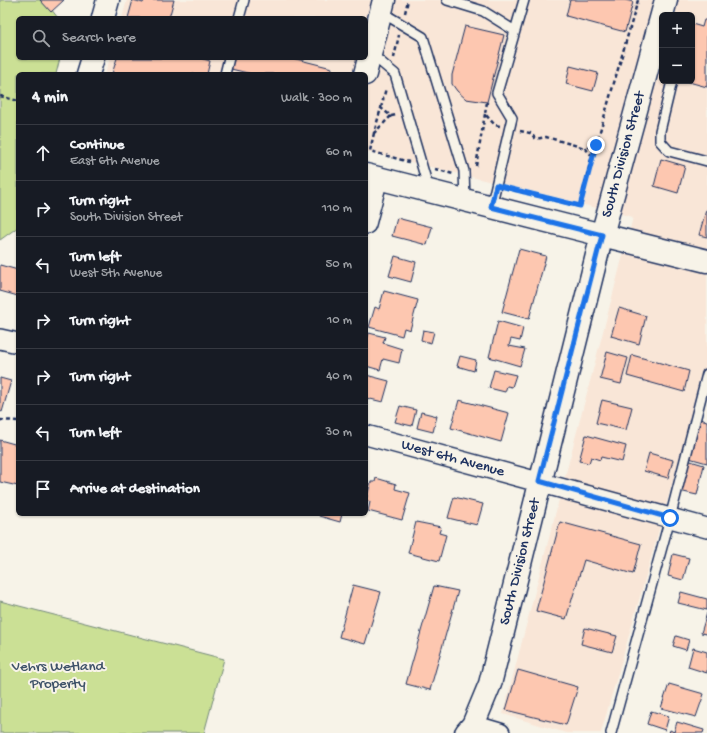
<!DOCTYPE html>
<meta charset="utf-8">
<style>
body{margin:0;font-family:"Gochi Hand",sans-serif;background:#242831;color:#f1f3f6}
.controls{position:absolute;right:12px;top:12px;display:grid;overflow:hidden;border-radius:6px;box-shadow:0 1px 3px #0004}
.controls button{width:36px;height:36px;display:grid;place-items:center;padding:0;border:0;border-bottom:1px solid #363941;background:#171b24;color:#f1f3f6;font:20px sans-serif}
.stop{position:absolute;width:12px;height:12px;margin:-9px;border:3px solid #1a73e8;border-radius:50%;background:#fff}
.stop.end{background:#1a73e8;border-color:#fff;box-shadow:0 1px 4px #0008}
.list{margin:0;padding:0;list-style:none}
h2{display:flex;justify-content:space-between;align-items:center;height:52px;margin:0;padding:0 16px;font-size:17px}
h2 small{font-size:13px;font-weight:400;color:#9ea1a6}
.list li{display:grid;grid-template-columns:26px 1fr auto;gap:12px;align-items:center;box-sizing:border-box;height:56px;padding:0 16px;border-top:1px solid #363941}
.list b{display:block;font-size:15px;white-space:nowrap}
.list p{margin:0;font-size:13px;white-space:nowrap;color:#9ea1a6}
.list em{font-size:13px;font-style:normal;color:#9ea1a6}
.icon{flex:none;width:22px;height:22px;fill:none;stroke:currentColor;stroke-width:2;stroke-linecap:round;stroke-linejoin:round}
.map{position:relative;flex:none;width:707px;height:733px;overflow:hidden}
.search{position:absolute;background:#171b24;box-shadow:0 1px 3px #0004;left:16px;top:16px;width:352px;height:44px;display:flex;align-items:center;gap:10px;box-sizing:border-box;padding:0 14px;border-radius:6px;color:#9ea1a6;font-size:15px}
.panel{position:absolute;background:#171b24;box-shadow:0 1px 3px #0004;left:16px;top:72px;width:352px;height:444px;border-radius:6px}
.map>svg:first-child{display:block}
.built{fill:#f9e6d7;fill-rule:evenodd}
.green{fill:#cbe095;stroke:#73887a}
.building{fill:#fdc7b0;stroke:#1b2f5e}
.lines{fill:none;stroke-linecap:round;stroke-linejoin:round}
.service-casing{stroke:#1b2f5e;stroke-width:12}
.minor-casing{stroke:#1b2f5e;stroke-width:22}
.tertiary-casing{stroke:#1b2f5e;stroke-width:25}
.secondary-casing{stroke:#1b2f5e;stroke-width:25}
.path{stroke:#1b2f5e;stroke-width:2.5;stroke-dasharray:4 3;stroke-linecap:butt}
.service{stroke:#f7f3e8;stroke-width:9}
.minor{stroke:#f7f3e8;stroke-width:19}
.tertiary{stroke:#f7f3e8;stroke-width:22}
.secondary{stroke:#f7f3e8;stroke-width:22}
.route{stroke:#1a73e8;stroke-width:5}
.labels{text-anchor:middle;dominant-baseline:central;stroke-width:4;stroke-linejoin:round;paint-order:stroke}
.street-label{font-size:15px;fill:#1b2f5e;stroke:#f7f3e8}
.park-label{font-size:15px;fill:#3e5269;stroke:#f7f3e8}
</style>
<div class="map">
<svg width="707" height="733" viewBox="0 0 707 733">
<rect width="100%" height="100%" fill="#f7f3e8"/>
<filter id="ink" filterUnits="userSpaceOnUse"><feTurbulence type="fractalNoise" baseFrequency=".025" numOctaves="2"/><feDisplacementMap in="SourceGraphic" scale="8" xChannelSelector="R" yChannelSelector="G"/><feConvolveMatrix kernelMatrix="1 2 1 2 8 2 1 2 1" color-interpolation-filters="sRGB"/></filter>
<g filter="url(#ink)">
<path class="built" d="M127,0h580v362l-106,371h-35l-63,-19 130,-497 -267,-66v-77h-261l5,-16h256v-40h-244zM662,15h30v66h-30z"/>
<path class="green" d="M0,0h44l14,18h-40v40h42l-4,16h-38v153l-18,13z
M0,601l224,58 -20,74h-204z"/>
<path class="building" d="M40,0h24l-13,12z
M133,0l10,3 1,-3h30l-5,18h-41z
M570,0h55l8,2 -8,30 -59,-16z
M704,20h3v67l-22,-6h7v-57l10,3z
M465,26l39,9 -17,67 -21,-3 -9,-8 -5,-7v-9z
M117,58h83l10,3 -3,13h-95z
M234,58h58l40,10 -1,6h-79l-21,-5z
M570,66l28,7 -5,18 -27,-7z
M661,159l24,7 -7,27 -24,-7z
M706,210h1v27l-8,-2z
M397,218l35,9 -5,18 -35,-9z
M519,249l27,7 -17,63 -27,-7z
M395,256l21,6 -5,20 -22,-6z
M0,265l18,5v26l-18,-5z
M384,291l34,9 -8,30 -6,-2 -2,8 -33,-9 6,-20 4,2z
M619,308l27,8 -7,28 -28,-8z
M498,321l25,7 -3,13 -9,-2 -2,7 16,3 -5,17 -31,-9z
M423,330l11,2 -3,11 -10,-3z
M369,333l16,4 -2,6 19,6 -3,14 -16,-4 -3,11 -14,-4v-23z
M607,352l21,6 -7,26 -21,-5z
M632,355l57,16 -5,21 -57,-16z
M460,356l16,4 -2,11 -17,-5z
M494,370l22,5 -4,12 -5,-1 -2,6 -16,-4z
M366,375l23,6 -6,21 -17,-4z
M0,378l11,3 -9,31 -2,-1z
M459,400l50,13 -8,29 -50,-14z
M602,400l30,7 -6,23 -30,-7z
M400,406l16,4 -4,16 -17,-4z
M421,412l16,4 -4,16 -16,-4z
M700,419l7,2v42l-18,-5z
M586,435l40,11 -4,16 -21,-5 -1,3 -9,-3 -2,6 -10,-2z
M0,440l18,5v41l-18,-4z
M649,453l24,7 -5,18 -24,-7z
M687,460l17,5 -7,30 -18,-4z
M376,478l20,6 -1,5 15,4 -8,27 -34,-9 2,-9 -4,-2 5,-18h4z
M454,497l29,7 -6,21 -29,-7z
M320,514h22l-2,8 -21,-6z
M416,522l25,5 -2,6 7,2 -7,26 -31,-8z
M560,522l81,22 -8,30 -49,-14 -18,59 -30,-8z
M673,554l16,4 -6,22 -15,-4z
M353,585l28,7 -16,52 -26,-7z
M434,586l24,5 -28,99 -24,-6z
M681,592l26,7v11l-29,-7z
M707,613v21l-6,-1z
M585,628l32,8 -5,16 -31,-8z
M676,636l13,4 -3,10 -13,-4z
M693,648l14,4v21l-19,-6z
M518,670l60,17 -12,38 -60,-15z
M669,684l35,10 -8,23 -35,-9z
M651,711l18,5 -4,14 -18,-6z
M677,722l27,8 -1,3h-34l1,-3 4,2z"/>
<g class="lines">
<defs>
<path id="service" d="M447,0l36,11 32,20
M381,12l42,25 41,134 1,29
M239,18l5,-18
M370,53l25,21 34,116
M225,74l4,-16
M672,81l-12,50v10l9,10 38,10
M491,207l21,-89 -15,-25 27,-93
M611,733l59,-215 37,-144"/>
<g id="minor">
<path d="M366,224l12,-46"/>
<path d="M0,339l18,4"/>
<path id="s1" d="M366,435l341,93"/>
<path d="M473,725l27,8"/>
</g>
<path id="tertiary" d="M103,18l5,-18
M88,74l5,-16
M365,74l19,-74
M366,175l236,60"/>
<g id="secondary">
<path d="M602,235l105,26"/>
<path id="s2" d="M466,733l7,-8 17,-41 112,-449 64,-235"/>
</g>
</defs>
<use href="#service" class="service-casing"/>
<use href="#minor" class="minor-casing"/>
<use href="#tertiary" class="tertiary-casing"/>
<use href="#secondary" class="secondary-casing"/>
<path class="path" d="M405,13l3,-13
M394,58l5,-23
M0,96l18,5
M487,102l-2,12 10,11 5,1
M381,108l5,-20
M391,116l-17,17 7,-25 10,8 5,-1
M520,131l10,2 6,6 10,-2 39,11
M374,133l-4,18 39,11
M596,145l42,-145
M476,166l9,-52
M435,169l18,5
M507,188l73,18 12,-50 -7,-8 11,-3 -4,11
M0,420l18,1"/>
<use href="#service" class="service"/>
<use href="#minor" class="minor"/>
<use href="#tertiary" class="tertiary"/>
<use href="#secondary" class="secondary"/>
</g>
</g>
<g class="lines" filter="url(#ink)">
<path class="route" d="M596,145l-16,61 -84,-21 -5,22 111,28 -63,246 131,37"/>
</g>
<g class="labels">
<g class="street-label">
<text stroke="none"><textPath href="#s2" startOffset="601">South Division Street</textPath></text>
<text stroke="none"><textPath href="#s1" startOffset="90">West 6th Avenue</textPath></text>
<text stroke="none"><textPath href="#s2" startOffset="181">South Division Street</textPath></text>
</g>
<g class="park-label">
<text x="58" y="667">Vehrs Wetland<tspan x="58" dy="17">Property</tspan></text>
</g>
</g>
</svg>
<div class="controls">
<button>+</button>
<button>−</button>
</div>
<div class="stop" style="left:670px;top:518px"></div>
<div class="stop end" style="left:596px;top:145px"></div>
<div class="search"><svg class="icon" aria-label="search" viewBox="0 0 24 24"><circle cx="10" cy="10" r="6"/><path d="M15 15l6 6"/></svg>Search here</div>
<section class="panel">
<h2>4 min<small>Walk · 300 m</small></h2>
<ul class="list">
<li><svg class="icon" aria-label="ahead" viewBox="0 0 24 24"><path d="M12 20V5M6 11l6-6 6 6"/></svg><div><b>Continue</b><p>East 6th Avenue</p></div><em>60 m</em></li>
<li><svg class="icon" aria-label="right" viewBox="0 0 24 24"><path d="M7 20v-9h11M14 6l5 5-5 5"/></svg><div><b>Turn right</b><p>South Division Street</p></div><em>110 m</em></li>
<li><svg class="icon" aria-label="left" viewBox="0 0 24 24"><path d="M17 20v-9H6M10 6l-5 5 5 5"/></svg><div><b>Turn left</b><p>West 5th Avenue</p></div><em>50 m</em></li>
<li><svg class="icon" aria-label="right" viewBox="0 0 24 24"><path d="M7 20v-9h11M14 6l5 5-5 5"/></svg><div><b>Turn right</b></div><em>10 m</em></li>
<li><svg class="icon" aria-label="right" viewBox="0 0 24 24"><path d="M7 20v-9h11M14 6l5 5-5 5"/></svg><div><b>Turn right</b></div><em>40 m</em></li>
<li><svg class="icon" aria-label="left" viewBox="0 0 24 24"><path d="M17 20v-9H6M10 6l-5 5 5 5"/></svg><div><b>Turn left</b></div><em>30 m</em></li>
<li><svg class="icon" aria-label="arrive" viewBox="0 0 24 24"><path d="M6 21V4h12l-3 4 3 4H6"/></svg><div><b>Arrive at destination</b></div></li>
</ul>
</section>
</div>
